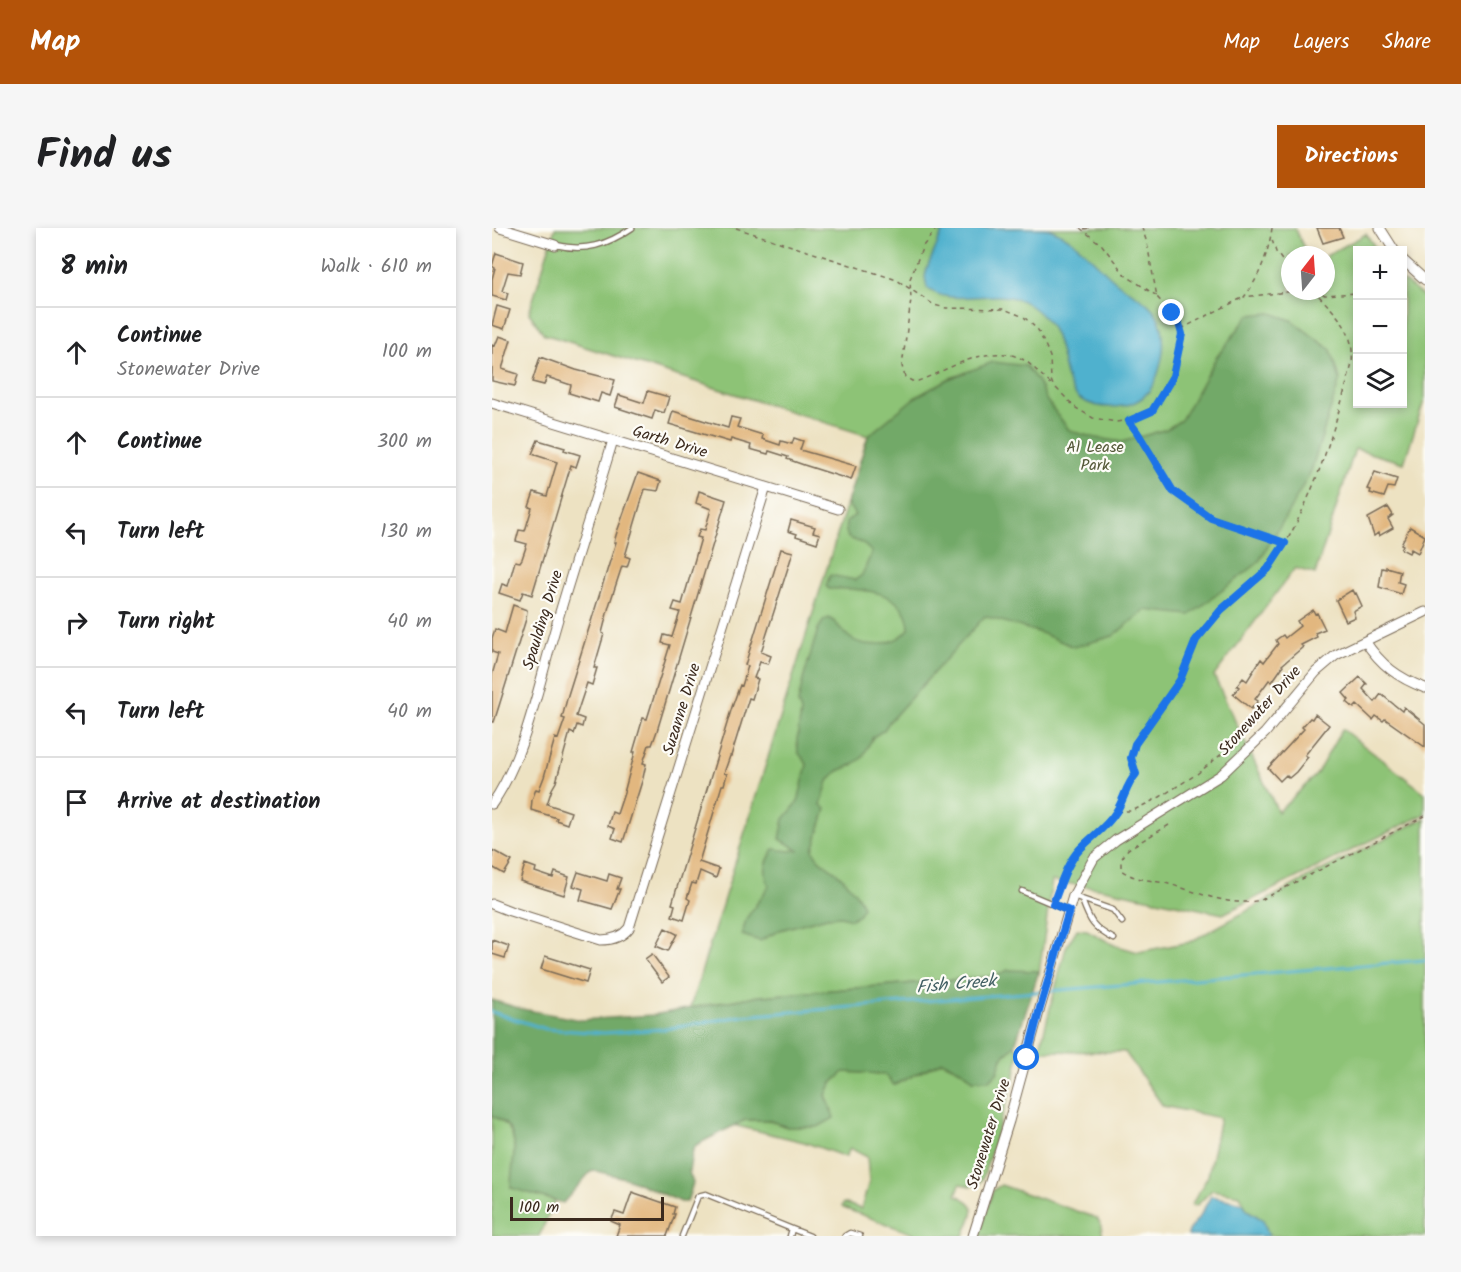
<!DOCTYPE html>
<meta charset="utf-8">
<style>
body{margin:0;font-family:Kalam,sans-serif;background:#f6f6f6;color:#202124}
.controls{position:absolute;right:18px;top:18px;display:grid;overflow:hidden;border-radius:0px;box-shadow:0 3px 9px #0003}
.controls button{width:54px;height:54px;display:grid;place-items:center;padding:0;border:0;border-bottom:2px solid #e0e0e0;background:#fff;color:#202124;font:30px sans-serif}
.compass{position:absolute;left:789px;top:18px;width:54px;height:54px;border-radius:50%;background:#fff;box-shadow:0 3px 9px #0003;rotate:17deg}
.scale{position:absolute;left:18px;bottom:15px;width:154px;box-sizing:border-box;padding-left:6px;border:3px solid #3b2a1e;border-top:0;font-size:16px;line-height:21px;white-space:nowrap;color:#3b2a1e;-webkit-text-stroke:4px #fdfcf7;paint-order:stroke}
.stop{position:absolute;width:18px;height:18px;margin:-14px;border:4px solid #1a73e8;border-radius:50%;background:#fff}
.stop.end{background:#1a73e8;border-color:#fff;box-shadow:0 2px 6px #0008}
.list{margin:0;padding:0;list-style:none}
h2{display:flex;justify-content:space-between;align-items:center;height:78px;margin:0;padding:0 24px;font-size:26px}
h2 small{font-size:20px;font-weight:400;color:#757577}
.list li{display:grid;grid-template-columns:39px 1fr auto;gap:18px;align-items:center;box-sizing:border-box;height:90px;padding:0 24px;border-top:2px solid #e0e0e0}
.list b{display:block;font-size:22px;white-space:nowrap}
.list p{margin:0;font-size:20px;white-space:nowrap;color:#757577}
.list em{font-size:20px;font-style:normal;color:#757577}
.icon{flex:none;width:33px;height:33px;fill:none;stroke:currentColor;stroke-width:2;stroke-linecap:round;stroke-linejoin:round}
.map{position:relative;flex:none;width:933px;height:1008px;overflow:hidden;border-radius:0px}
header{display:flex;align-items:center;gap:36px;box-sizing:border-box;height:84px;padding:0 30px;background:#b45309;color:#fff}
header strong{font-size:28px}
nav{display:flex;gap:33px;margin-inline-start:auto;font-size:21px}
.intro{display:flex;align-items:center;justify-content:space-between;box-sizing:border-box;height:144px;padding:0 36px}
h1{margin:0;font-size:42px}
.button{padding:15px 27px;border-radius:0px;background:#b45309;color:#fff;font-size:21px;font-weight:700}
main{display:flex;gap:36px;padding:0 36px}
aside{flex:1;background:#fff;border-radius:0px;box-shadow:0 3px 9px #0003}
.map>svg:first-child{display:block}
.green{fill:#8dc376;stroke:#64764a;stroke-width:1.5}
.forest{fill:#72a967;stroke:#566a42;stroke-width:1.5}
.water{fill:#4fb1ce;stroke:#456e76;stroke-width:1.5}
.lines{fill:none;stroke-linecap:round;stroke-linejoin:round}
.stream{stroke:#4fb1ce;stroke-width:3}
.building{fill:#e2b77f}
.lane-casing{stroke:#796a57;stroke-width:7}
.street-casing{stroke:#796a57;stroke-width:11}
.path{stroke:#796a57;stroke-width:1.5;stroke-dasharray:4.5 4.5;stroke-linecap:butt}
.lane{stroke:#fff;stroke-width:4.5}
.street{stroke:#fff;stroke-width:9}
.route{stroke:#1a73e8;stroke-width:8}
.labels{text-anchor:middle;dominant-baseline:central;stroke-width:4.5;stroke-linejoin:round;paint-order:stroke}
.street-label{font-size:16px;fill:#3b2a1e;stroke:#fdfcf7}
.park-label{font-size:16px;fill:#545838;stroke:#fdfcf7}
.water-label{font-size:18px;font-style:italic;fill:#436064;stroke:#fdfcf7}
</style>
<header>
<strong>Map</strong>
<nav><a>Map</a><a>Layers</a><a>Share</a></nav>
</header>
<div class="intro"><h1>Find us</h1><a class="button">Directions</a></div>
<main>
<aside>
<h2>8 min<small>Walk · 610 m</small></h2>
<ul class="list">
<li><svg class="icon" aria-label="ahead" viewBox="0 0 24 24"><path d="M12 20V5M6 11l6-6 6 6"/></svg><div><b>Continue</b><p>Stonewater Drive</p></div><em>100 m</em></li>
<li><svg class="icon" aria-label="ahead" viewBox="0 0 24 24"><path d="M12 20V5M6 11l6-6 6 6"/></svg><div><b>Continue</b></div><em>300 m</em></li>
<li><svg class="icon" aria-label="left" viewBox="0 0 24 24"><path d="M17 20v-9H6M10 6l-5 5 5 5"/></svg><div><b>Turn left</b></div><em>130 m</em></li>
<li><svg class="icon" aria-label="right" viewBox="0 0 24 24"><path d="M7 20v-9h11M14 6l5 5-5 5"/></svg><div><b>Turn right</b></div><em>40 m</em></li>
<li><svg class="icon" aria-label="left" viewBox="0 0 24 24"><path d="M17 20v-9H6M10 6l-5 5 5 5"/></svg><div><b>Turn left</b></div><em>40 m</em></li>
<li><svg class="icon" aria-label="arrive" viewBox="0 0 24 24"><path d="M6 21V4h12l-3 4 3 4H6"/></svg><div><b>Arrive at destination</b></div></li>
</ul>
</aside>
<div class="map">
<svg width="933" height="1008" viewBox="0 0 933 1008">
<rect width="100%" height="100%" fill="#fdfcf7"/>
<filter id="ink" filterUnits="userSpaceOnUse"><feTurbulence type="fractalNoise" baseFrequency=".0167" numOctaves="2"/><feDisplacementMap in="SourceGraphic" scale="12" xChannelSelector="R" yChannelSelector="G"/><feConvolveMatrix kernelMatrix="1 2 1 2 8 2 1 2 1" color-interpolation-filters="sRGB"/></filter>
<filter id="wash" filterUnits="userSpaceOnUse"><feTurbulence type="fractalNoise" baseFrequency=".008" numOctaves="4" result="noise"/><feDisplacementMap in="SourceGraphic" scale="24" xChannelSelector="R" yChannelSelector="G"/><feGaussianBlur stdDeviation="1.35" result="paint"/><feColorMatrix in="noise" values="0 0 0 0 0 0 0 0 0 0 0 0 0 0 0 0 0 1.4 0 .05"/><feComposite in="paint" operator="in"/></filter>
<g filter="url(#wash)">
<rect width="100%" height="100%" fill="#ede2c2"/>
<path class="green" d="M63,0h740l12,27h-17v36h36v-35l40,-22 11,16h-19v154h44l1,-124 22,18v100l-21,65 -49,-14 -40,125 -20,-6 -81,108 64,136 38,-37 26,-46 83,64v21l-202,100 -119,-25 -52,-8 -13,93 -43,2 -245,21 -61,11 178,-572 -324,-102 -15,-21z
M933,590v418h-156l-6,-16 -16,-10 -7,-15 -28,-5 -14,14 -5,2 -1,-2 16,-28 12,-58 -57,-12 -38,-54 -86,-1 27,-104 11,-18 10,1 27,15 24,7 52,-10 115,-63z
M523,817l4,7 -4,23 -32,103 -4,6 -9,2 -10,-2 -4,11c27,11 15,19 8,41h-45l-76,-28 -1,-2 2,-3 17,6 8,-27 -2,-25 -17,-9 -4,9 -42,-15 -71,-17 12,-5h23l19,7 45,-17 -6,-15 5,-11 13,-12 40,2 11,11 47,-24 21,10 10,9 24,-7 5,-15z
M0,888c31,11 22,46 19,71l44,14 -16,35h-47z
M509,957l96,33 5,8v10h-123l14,-46z"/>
<path class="forest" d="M779,85l20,7 40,30 9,29 -29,92 -23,42 -30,50 -68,52 -45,-5 -32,26 -39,11 -33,-14 -56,-17 -96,106 -5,8 -11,7 -11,21 -10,7 -14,6 -10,10 -7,24 5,4 -13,41c5,12 15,15 24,23 9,8 23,23 26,34l-5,8 -7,4 -10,-3 -14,1 -47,13 -20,11 -18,-6 4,-16 23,-33c-6,-15 -4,-23 5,-37l16,2 8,-1 -18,-11 4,-20 14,-17 9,-38 -9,-12 -1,-12 4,-28 -3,-9 5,-23 15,-51 6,-9 5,-2c9,5 12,13 20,19 17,13 47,8 60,-8 -1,-40 -51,-41 -80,-40l-3,-3 4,-11 25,5 7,-5 10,-23 -10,-9 -14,-5 -2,-7v-9l9,-7 -8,-12 21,-67 46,-38 34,-19 45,-17 33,4 12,16 9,19 23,30 26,7 26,4 45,-13 14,-9 35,-62 33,-43z
M516,742l31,1 -24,74 -13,13 -5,15 -7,7h-17l-10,-9 -21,-10 -48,24 -10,-11 -40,-2 -13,12 -5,11 8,23 -16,9h-31l-19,-7h-23l-49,25 -3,5 -2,9 -2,13 4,11 -6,19h-6l-52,-23 -37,-9 -29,33 -52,-15c-1,-26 16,-59 -19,-72v-116l30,9 59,11 72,-5 98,-18 245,-21z"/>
<path class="water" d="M452,0c26,0 52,0 78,0 8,0 19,0 27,1 28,9 43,32 64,50 14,13 36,20 45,38 5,10 6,24 5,35 -2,13 -6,29 -14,39 -15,19 -47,20 -67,9 -20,-11 -18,-51 -29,-70 -6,-11 -15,-19 -25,-26 -31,-20 -74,6 -101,-16l-2,-11 2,-9z
M719,968l32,7 4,7 16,10 6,16h-81v-5l12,-15z"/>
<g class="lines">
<path class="stream" d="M0,784l54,17 58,4 60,-4 78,-13 683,-56"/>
</g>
<g id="blocks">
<path class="building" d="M825,0h22l4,9 -20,6z
M4,25l27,9 -3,12 -12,-2 -6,19 6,2 -2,7 -14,-4v-17l3,-11 -3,-2z
M5,78l13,4 -6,19 -12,-4z
M7,108l12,4 -9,29 16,5 -3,12 -23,-5v-36l3,1z
M48,129l36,13 39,10 -5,16 -9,-3 -3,9 -29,-9 2,-8 -24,-8 -3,8 -12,-3z
M156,163l21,6 -5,16 -9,-3 -3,9 -37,-12 4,-12 25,8z
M181,183l55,17 3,-11 9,2 -3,8 26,8 -1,4 18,6 1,-4 11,3 2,-6 9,3 -3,9 56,16 -5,14 -47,-15 -17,-6 1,-2 -19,-6 -1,3 -18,-5 1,-4 -20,-6 -1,3 -61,-18z
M46,212l27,8 -1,2 16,5 -4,12 -5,-2 -39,130 -9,-3 -3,8 -21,-7 3,-9 6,2 7,-25 5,1 2,-3 5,-15 -11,-3 3,-11 6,1 7,-23 -3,-1 5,-15 13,4 10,-34 -25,-8z
M883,244l22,7 -3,9 -6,-1 -4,10 -14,-4 1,-3 -4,-1z
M146,245l23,8 -3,10 -13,-2 -20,67 5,2 -3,9 -5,-1 -13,40 -7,27 2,1 -10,34h3l-5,17 -5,-2 -11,33 8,3 -2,8 -5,-2 -3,9 -4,-2 -14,50 -4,7 -5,15 24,8 -4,12 -11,-4 1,-2 -26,-8 1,-10 4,-11 3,1 5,-13 11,-39 3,1 7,-20 -3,-1 6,-23 48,-153h-2l3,-10z
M207,263l27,9 -69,231 -5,14h-3l-6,18 3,1 -3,14 -20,64 -11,-4 3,-9 -7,-3 4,-14 5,2 7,-21 11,-41h-2l10,-34 4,1 23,-74 -8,-2 2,-8 8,2 8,-25 -8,-2 3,-8 7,2 19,-66 -4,-1 3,-8 5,1 6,-21 -15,-6z
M896,279l5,8 -5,4 5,9 -14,8 -1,-3 -4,3 -6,-18z
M299,292l24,7 -2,5 7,2 -3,9 -21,-7 1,-2 -9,-3z
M918,299l15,9 -7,17 -7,-4 -2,4 -8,-4 2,-4 -2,-1z
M289,321l12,3 -32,100 10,4 -3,8 -8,-2 -6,16 4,1 -6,20 -3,-1 -18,58h-1l-6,17 3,1 -3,11h-2l-23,77 20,7 -3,9 -16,-7 -4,13 -4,-1 -5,15 3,2 -6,20 -12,-4 3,-11 -3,-1 60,-197 8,-22 2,1 6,-20 -3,-1z
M894,339l14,4 -2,11 6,2 -3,10 -22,-7 3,-19 4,1z
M860,362l2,4 2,-1 6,13 -9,5 2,6 -9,4 -10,-21z
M21,377l14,5 -1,9 -32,103h-2v-47l6,-21 -6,-2v-14l3,-9 10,4z
M821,382l2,4 2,-1 8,16 -10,4 2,4 -16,8 2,2 -21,18 1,1 -11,16 -3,-2 -14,19 3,2 -7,8 -18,-15 6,-7 -2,-1 6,-8 4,3 14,-22 3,3 14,-18 -2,-4 7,-5 2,3 15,-12 -3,-5z
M868,449l7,7 -4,5 12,13 6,-8 21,17 2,-4 21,17v23l-40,-28 -2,2 -7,-5 -3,4 -16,-15 -3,3 -7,-6 2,-2 -6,-7z
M823,486l14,11 -24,30 3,2 -12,15 -7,6 -3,-3 -6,6 -12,-13 36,-39 -2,-2 8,-9 2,1z
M0,622l20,11 -8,13 -12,-7z
M33,636l11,4 -1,4 18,6 2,-6 14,5 -5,18 -44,-14z
M86,644l29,9 2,-7 12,4 -4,11h3l-8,20 -32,-9 3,-11 -10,-3z
M173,700l12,6 -9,17 -12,-5z
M0,712l17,6 -4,12 -13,-4z
M160,726l17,23 -7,5 -17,-23z
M53,728l45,14 -4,13 -45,-14z
M140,964l43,15 -2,7h2l-8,22h-51l4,-11 -9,-4 4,-9 9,3z"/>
</g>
</g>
<g filter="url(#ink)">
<use href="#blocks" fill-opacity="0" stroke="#796a57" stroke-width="1.5"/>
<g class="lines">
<defs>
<path id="lane" d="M64,17c29,7 51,0 76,-17
M530,663l47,20
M581,668l40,14 9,12
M590,672c8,22 11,28 32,39
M190,1008l16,-40 8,-2 86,35
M298,1008l2,-7 18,7
M353,1008l5,-3 10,3"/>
<path id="street" d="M8,0l55,17
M888,0l14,22
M910,31l23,21
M0,175l346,106
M873,413c16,24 33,37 60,47
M0,576c32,-45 46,-117 62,-171 18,-64 40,-128 59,-193
M0,676l18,7 91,29c11,0 21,-3 28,-12l137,-441
M481,1008l36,-115 31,-113 33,-112 21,-38 22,-18 105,-65 44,-42 51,-61 20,-17 89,-43"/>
</defs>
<use href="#lane" class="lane-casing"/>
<use href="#street" class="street-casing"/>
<path class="path" d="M244,0l161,52 37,25 12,3 58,1 20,8 14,13 8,17 4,10 1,23 2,5 23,23 17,10 23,4 20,-3 16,-8 21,-35 9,-42 -4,-14 -21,-23 -10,-54 -5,-15
M445,0l-14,18 -13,33 1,21 -9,66 3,11 7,4h6c31,-11 71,-39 104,-22 11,6 19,17 29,25
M588,0l22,17 23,30 32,21
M780,0c-3,23 -13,51 -28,69l51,-6
M592,1l6,-1
M780,12l4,12 14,19
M822,63l11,4 31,-2
M689,101l63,-32
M637,193l44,70 38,26 72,26
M625,583l14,-31 5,-6c-18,-33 29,-65 43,-93 9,-16 11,-35 22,-50 21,-25 59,-46 75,-72 38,-60 58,-128 76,-195 3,-34 -15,-49 -37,-72l-18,-1
M677,597l-41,24 -7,11v10c14,10 28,10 44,13 32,8 63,25 96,17l164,-84
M563,670l18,-40 44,-47h15l28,-14 37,-23 48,-39 19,-21"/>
<use href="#lane" class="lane"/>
<use href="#street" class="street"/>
</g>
</g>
<g class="lines" filter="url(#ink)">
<path class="route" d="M535,830l13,-50 29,-97 -16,-7c7,-18 13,-40 27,-55 12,-13 27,-22 36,-37 8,-12 10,-27 20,-38l-5,-16 4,-14 45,-64 16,-40 25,-30 47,-41 17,-26 -74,-25 -38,-27 -36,-59 -8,-11 23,-10 21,-35 9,-42 -4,-14 -6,-7"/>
</g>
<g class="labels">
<g class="street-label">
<text transform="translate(178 214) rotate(17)">Garth Drive</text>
<text transform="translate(51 392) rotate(-73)">Spaulding Drive</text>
<text transform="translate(190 481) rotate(-73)">Suzanne Drive</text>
<text transform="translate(768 483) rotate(-48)">Stonewater Drive</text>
<text transform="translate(497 906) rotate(-73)">Stonewater Drive</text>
</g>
<g class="park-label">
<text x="603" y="219">Al Lease<tspan x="603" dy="18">Park</tspan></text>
</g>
<g class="water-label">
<text transform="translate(464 757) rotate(-5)">Fish Creek</text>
</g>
</g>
</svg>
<div class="controls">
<button>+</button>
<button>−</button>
<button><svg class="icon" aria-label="layers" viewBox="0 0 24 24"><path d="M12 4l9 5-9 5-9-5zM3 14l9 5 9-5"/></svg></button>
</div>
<svg class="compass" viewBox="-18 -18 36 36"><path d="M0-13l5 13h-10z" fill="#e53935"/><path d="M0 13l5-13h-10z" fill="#757577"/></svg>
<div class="scale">100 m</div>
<div class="stop" style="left:535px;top:830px"></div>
<div class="stop end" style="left:680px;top:85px"></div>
</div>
</main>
